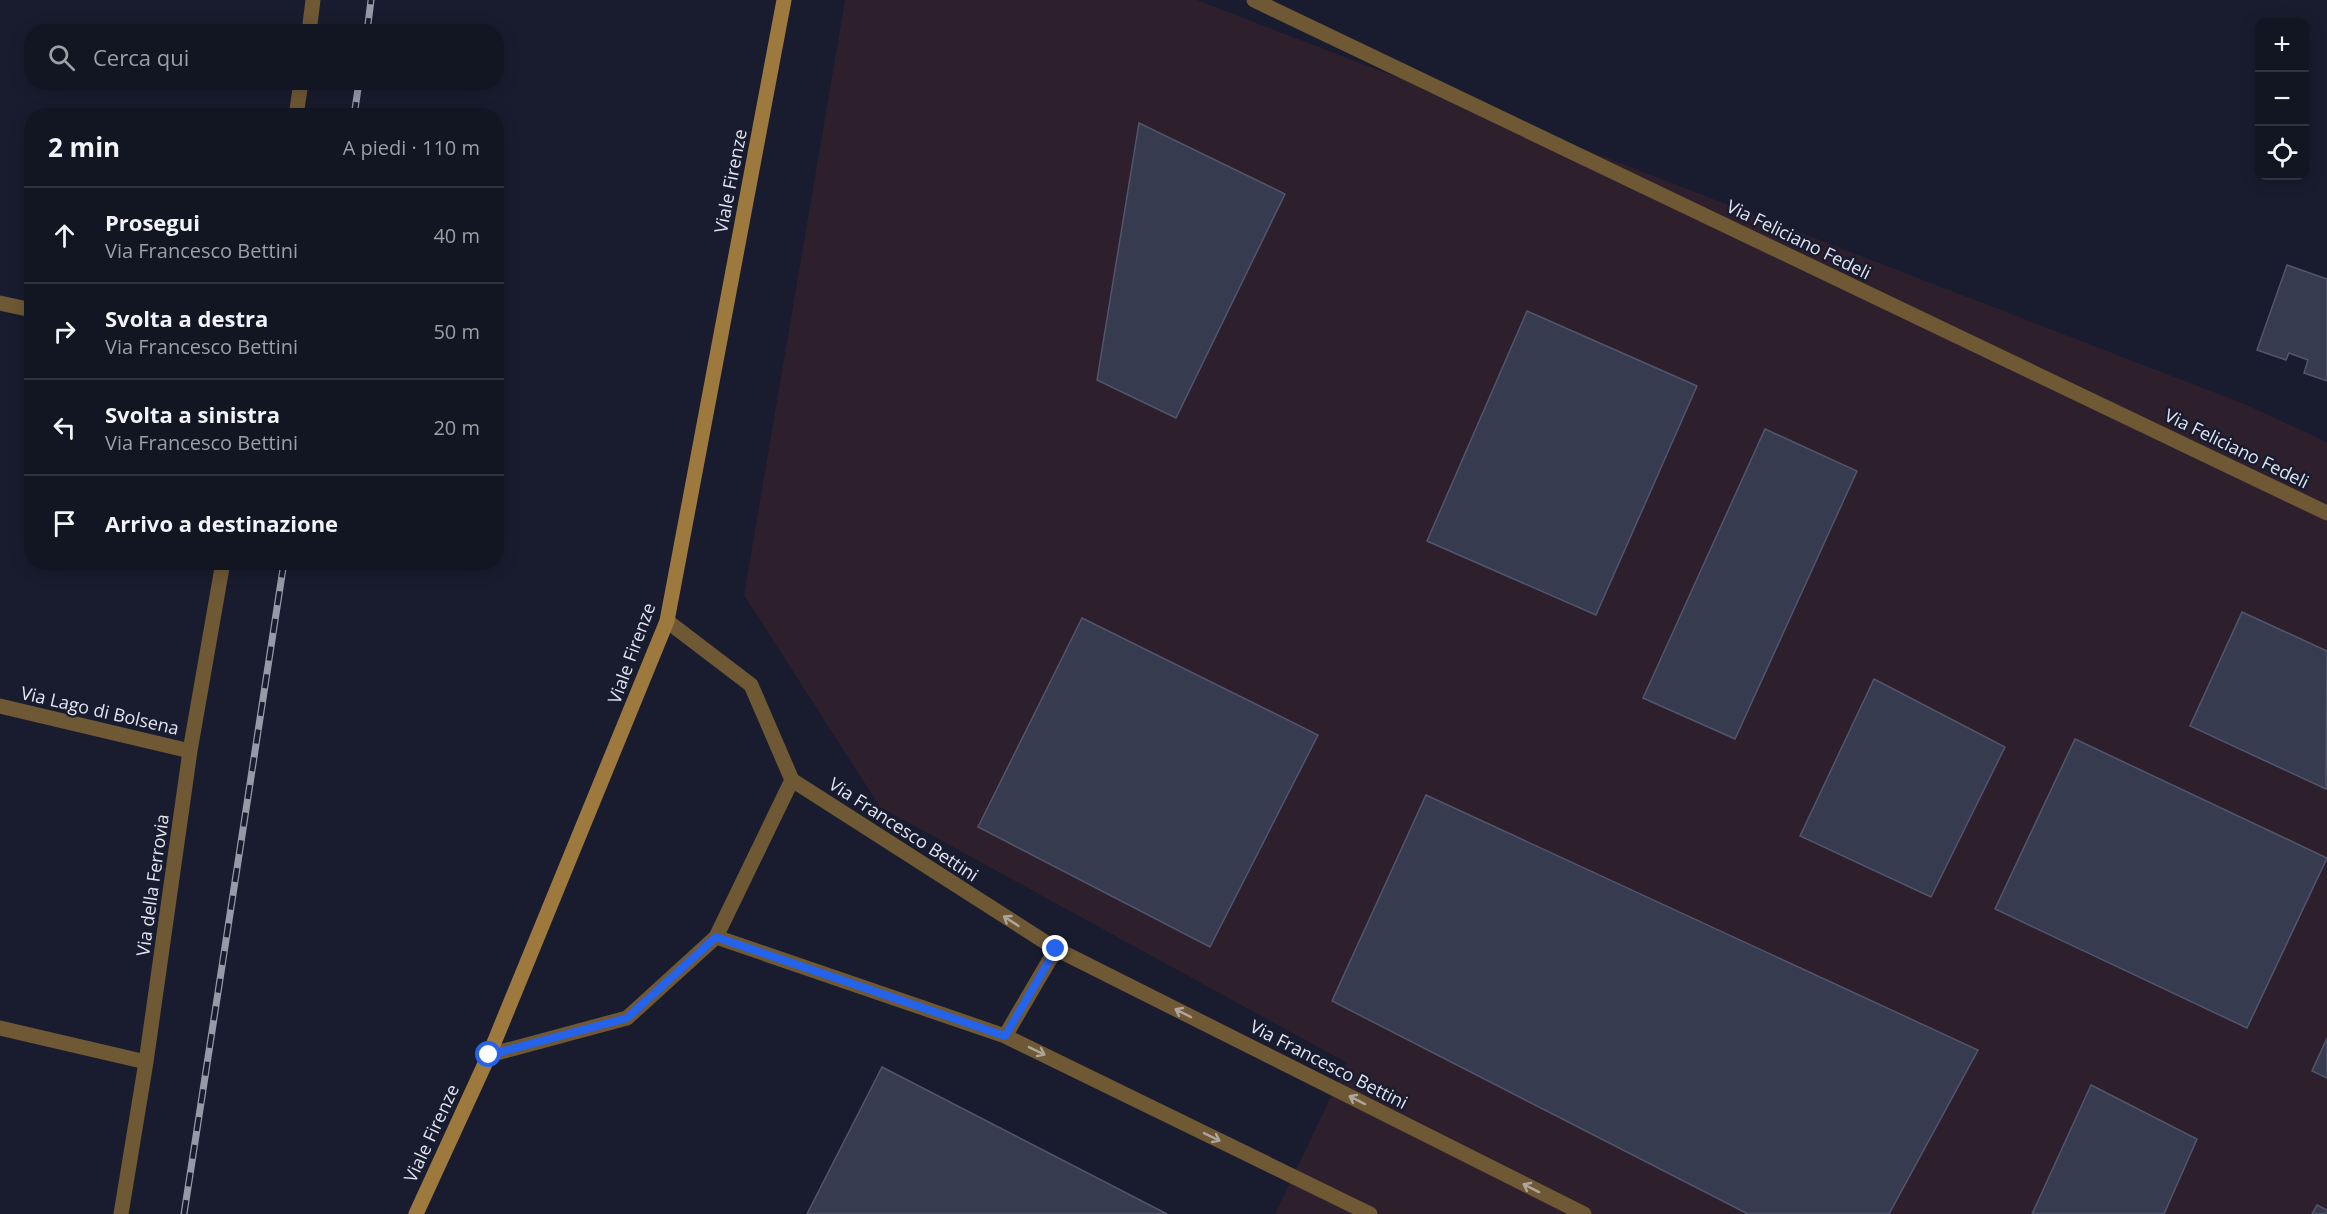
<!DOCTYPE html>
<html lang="it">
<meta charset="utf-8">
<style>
body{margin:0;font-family:"Open Sans",sans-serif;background:#1f222f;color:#f1f3f6}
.controls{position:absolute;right:18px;top:18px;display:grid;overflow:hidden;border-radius:12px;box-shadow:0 3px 15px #0003}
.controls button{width:54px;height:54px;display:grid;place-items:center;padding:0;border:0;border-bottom:2px solid #313440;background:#121522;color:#f1f3f6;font:30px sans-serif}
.stop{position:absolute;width:18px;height:18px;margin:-14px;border:4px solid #2563eb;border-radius:50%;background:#fff}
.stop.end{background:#2563eb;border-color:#fff;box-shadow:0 2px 6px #0008}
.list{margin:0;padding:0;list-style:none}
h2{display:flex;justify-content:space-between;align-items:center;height:78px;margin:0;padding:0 24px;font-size:26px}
h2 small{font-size:20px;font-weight:400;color:#9c9fa5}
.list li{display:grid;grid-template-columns:39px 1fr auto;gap:18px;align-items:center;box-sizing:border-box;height:96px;padding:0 24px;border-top:2px solid #313440}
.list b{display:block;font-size:22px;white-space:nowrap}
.list p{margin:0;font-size:20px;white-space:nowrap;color:#9c9fa5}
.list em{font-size:20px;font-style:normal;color:#9c9fa5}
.icon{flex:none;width:33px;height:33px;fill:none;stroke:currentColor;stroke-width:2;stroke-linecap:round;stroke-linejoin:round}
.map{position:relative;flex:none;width:2327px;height:1214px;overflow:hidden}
.search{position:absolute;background:#121522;box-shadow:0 3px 15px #0003;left:24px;top:24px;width:480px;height:66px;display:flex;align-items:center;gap:15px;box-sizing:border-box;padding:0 21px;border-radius:24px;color:#9c9fa5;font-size:22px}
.panel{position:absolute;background:#121522;box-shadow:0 3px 15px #0003;left:24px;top:108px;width:480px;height:462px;border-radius:24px}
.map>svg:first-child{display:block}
.industrial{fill:#2d1f2c}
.building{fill:#363b4f;stroke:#51566c;stroke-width:1.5}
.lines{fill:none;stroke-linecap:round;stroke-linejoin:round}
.minor{stroke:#6f5834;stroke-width:15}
.tertiary{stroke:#6f5834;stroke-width:15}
.secondary{stroke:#9e793d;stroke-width:15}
.rail-casing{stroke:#9699a8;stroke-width:7}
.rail{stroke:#181c2e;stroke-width:4.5;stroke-dasharray:14;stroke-linecap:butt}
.oneway{stroke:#aea59c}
.route{stroke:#2563eb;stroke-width:8}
.labels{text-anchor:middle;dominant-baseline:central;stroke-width:5;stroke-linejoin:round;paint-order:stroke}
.street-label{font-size:18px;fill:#e1e4f1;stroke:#181c2e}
</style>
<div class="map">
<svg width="2327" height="1214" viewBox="0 0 2327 1214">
<rect width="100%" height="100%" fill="#181c2e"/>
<path class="industrial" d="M845,0h352l1045,403 85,39v772h-1052l72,-151 -467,-256 -136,-212z"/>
<path class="building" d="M1139,123l146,71 -109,224 -79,-38z
M2287,265l40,14v102l-23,-8 4,-13 -19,-7 -3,7 -29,-10z
M1527,311l170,75 -101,229 -169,-74z
M1765,429l92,42 -122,268 -92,-41z
M2242,612l85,39 -1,138 -136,-63z
M1082,618l236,117 -108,212 -232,-120z
M1874,679l131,68 -74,150 -131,-61z
M2075,739l252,119 -80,170 -252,-119z
M1426,795l552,255 -89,164h-141l-416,-213z
M2327,1038v40l-15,-7z
M882,1067l285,147h-360z
M2091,1085l106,54 -33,75h-132z
M2317,1205l10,5v4h-15z"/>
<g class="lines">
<path class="minor" d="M309,32l4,-32
M296,116l5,-34
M0,303l32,7
M667,621l84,64 41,95 264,169 528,265
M0,706l190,45
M716,937l76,-157
M0,1028l146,34
M1005,1036l51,-87
M489,1055l138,-37 89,-81 289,99 365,178
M121,1214l25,-152 44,-311 33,-189"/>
<path class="tertiary" d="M1254,0l1073,513"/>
<path class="secondary" d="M416,1214l73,-159 178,-434 117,-621"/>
<defs>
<path id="rail" d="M367,32l4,-32
M354,116l5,-34
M184,1214l100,-652"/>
</defs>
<use href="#rail" class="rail-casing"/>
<use href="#rail" class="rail"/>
</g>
<defs><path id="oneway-shaft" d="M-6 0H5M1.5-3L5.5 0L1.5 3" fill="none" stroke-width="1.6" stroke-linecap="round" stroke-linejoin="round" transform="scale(1.5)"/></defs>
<g class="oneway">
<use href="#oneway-shaft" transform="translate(1011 921) rotate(-147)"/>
<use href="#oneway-shaft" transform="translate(1183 1013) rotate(-153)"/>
<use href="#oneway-shaft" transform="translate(1037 1051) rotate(26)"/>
<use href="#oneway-shaft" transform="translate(1357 1100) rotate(-153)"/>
<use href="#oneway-shaft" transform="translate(1212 1137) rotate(26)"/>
<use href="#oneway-shaft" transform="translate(1531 1188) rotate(-153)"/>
</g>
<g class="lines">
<path class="route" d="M489,1055l138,-37 89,-81 289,99 51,-87"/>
</g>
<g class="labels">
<g class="street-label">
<text transform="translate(730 181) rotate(-79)">Viale Firenze</text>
<text transform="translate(1799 239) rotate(26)">Via Feliciano Fedeli</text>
<text transform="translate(2237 448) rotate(26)">Via Feliciano Fedeli</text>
<text transform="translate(631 653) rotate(-70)">Viale Firenze</text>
<text transform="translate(100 710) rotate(13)">Via Lago di Bolsena</text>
<text transform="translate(904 829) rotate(33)">Via Francesco Bettini</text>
<text transform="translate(152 885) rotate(-82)">Via della Ferrovia</text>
<text transform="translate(1329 1064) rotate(27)">Via Francesco Bettini</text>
<text transform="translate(431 1133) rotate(-65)">Viale Firenze</text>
</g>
</g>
</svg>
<div class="controls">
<button>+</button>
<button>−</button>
<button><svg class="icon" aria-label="locate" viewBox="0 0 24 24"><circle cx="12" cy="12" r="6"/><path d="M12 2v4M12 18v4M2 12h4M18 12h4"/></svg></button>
</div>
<div class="stop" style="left:489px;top:1055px"></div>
<div class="stop end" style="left:1056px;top:949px"></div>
<div class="search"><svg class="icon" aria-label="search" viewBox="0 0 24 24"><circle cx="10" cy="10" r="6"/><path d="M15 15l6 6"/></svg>Cerca qui</div>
<section class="panel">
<h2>2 min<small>A piedi · 110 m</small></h2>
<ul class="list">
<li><svg class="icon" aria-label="ahead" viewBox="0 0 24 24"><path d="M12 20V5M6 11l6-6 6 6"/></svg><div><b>Prosegui</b><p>Via Francesco Bettini</p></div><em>40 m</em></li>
<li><svg class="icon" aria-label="right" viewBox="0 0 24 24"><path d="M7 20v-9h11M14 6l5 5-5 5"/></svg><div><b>Svolta a destra</b><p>Via Francesco Bettini</p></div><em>50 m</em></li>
<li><svg class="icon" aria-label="left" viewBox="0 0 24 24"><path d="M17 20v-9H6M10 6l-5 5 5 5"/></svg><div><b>Svolta a sinistra</b><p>Via Francesco Bettini</p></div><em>20 m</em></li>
<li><svg class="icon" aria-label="arrive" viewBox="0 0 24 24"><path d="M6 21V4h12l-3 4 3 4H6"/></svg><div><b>Arrivo a destinazione</b></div></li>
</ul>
</section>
</div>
